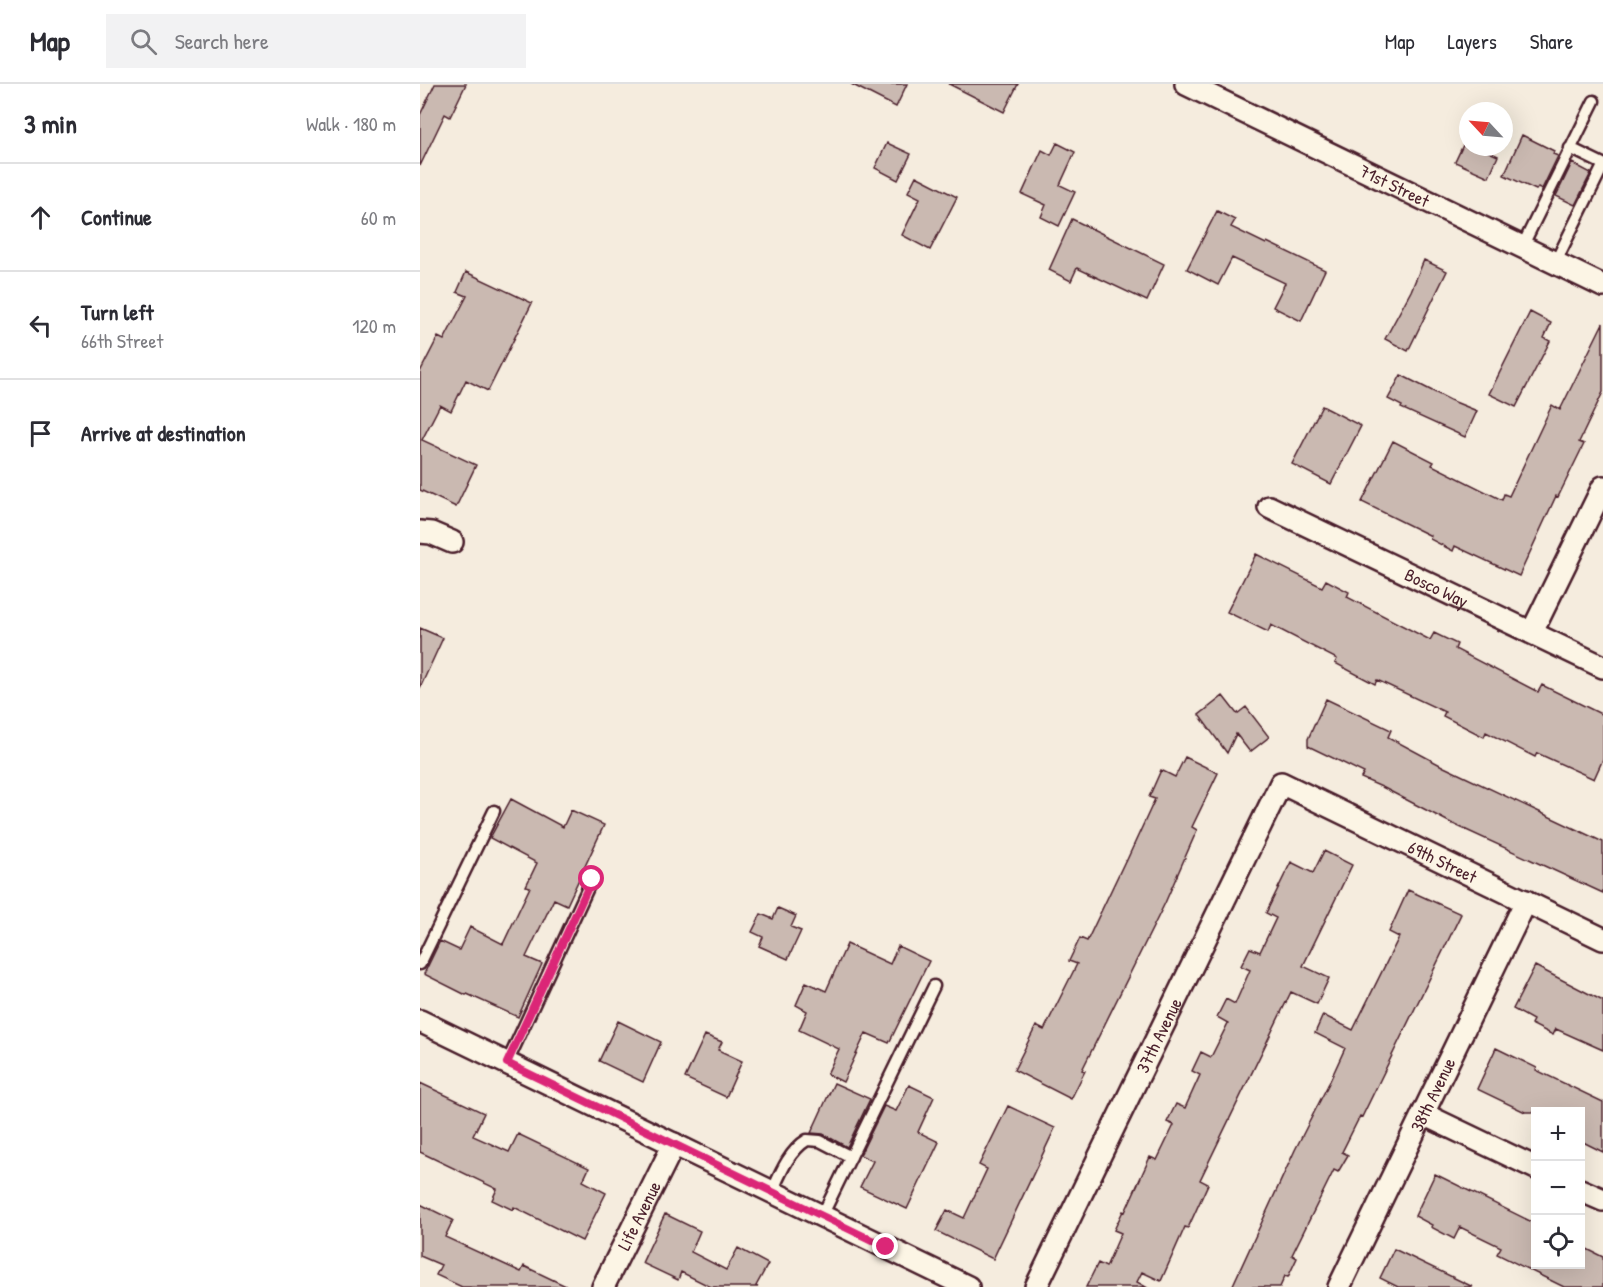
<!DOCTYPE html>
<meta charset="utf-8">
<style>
body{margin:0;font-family:"Patrick Hand",sans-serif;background:#f2f2f3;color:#2b2b33}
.controls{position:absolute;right:18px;bottom:18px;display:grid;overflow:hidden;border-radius:0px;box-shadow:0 6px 24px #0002}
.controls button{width:54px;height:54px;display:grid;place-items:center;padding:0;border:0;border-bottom:2px solid #e1e1e2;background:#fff;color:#2b2b33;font:30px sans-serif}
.compass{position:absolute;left:1039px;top:18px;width:54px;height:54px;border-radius:50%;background:#fff;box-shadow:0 6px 24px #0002;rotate:296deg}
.stop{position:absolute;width:18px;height:18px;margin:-14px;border:4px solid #db2777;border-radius:50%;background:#fff}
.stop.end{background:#db2777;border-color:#fff;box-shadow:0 2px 6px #0008}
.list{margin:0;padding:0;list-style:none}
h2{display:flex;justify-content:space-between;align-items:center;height:78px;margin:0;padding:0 24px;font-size:26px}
h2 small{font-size:20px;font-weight:400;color:#7c7c81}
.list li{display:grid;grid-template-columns:39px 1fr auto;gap:18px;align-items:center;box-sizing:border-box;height:108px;padding:0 24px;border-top:2px solid #e1e1e2}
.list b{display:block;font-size:22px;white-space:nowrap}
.list p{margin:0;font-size:20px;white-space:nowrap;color:#7c7c81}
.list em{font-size:20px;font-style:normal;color:#7c7c81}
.icon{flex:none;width:33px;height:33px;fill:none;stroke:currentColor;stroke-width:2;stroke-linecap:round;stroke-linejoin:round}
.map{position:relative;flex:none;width:1183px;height:1203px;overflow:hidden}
header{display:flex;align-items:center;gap:36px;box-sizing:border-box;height:84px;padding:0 30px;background:#fff;border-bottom:2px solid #e1e1e2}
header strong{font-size:28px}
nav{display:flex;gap:33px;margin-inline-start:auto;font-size:21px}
.search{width:420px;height:54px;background:#f2f2f3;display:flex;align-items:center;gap:15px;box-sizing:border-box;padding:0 21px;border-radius:0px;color:#7c7c81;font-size:22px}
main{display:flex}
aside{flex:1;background:#fff}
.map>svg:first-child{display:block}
.building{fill:#cab9b1;stroke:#4a1f2b;stroke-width:1.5}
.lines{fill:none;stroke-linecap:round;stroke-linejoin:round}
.service-casing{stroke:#4a1f2b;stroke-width:15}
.minor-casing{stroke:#4a1f2b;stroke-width:26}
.service{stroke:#fcf5e5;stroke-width:10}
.minor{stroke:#fcf5e5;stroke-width:21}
.route{stroke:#db2777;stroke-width:8}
.labels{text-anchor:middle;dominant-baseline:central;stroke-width:6;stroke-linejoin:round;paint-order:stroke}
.street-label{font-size:18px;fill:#4a1f2b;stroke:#fcf5e5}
</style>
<header>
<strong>Map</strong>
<div class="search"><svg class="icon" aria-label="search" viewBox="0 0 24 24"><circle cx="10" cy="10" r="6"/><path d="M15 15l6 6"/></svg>Search here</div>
<nav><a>Map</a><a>Layers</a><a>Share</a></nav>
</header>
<main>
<aside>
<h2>3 min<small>Walk · 180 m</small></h2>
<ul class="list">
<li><svg class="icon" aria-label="ahead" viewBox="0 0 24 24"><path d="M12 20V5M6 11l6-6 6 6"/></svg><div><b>Continue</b></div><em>60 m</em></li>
<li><svg class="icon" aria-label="left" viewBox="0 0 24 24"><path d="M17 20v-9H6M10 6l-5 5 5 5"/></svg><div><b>Turn left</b><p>66th Street</p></div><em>120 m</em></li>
<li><svg class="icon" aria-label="arrive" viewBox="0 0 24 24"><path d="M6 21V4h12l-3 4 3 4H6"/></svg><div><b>Arrive at destination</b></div></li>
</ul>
</aside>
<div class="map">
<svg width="1183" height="1203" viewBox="0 0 1183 1203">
<rect width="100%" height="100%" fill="#f5ecde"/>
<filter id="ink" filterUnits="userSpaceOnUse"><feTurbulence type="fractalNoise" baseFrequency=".0167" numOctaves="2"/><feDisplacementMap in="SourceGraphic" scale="12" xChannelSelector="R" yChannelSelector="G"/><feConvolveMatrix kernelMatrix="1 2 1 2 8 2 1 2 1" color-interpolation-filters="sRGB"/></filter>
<g filter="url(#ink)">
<path class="building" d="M15,0h31l-16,33 -5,-3 -25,52v-51z
M431,0h56l-11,23z
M529,0h69l-14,28z
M1102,51l32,16 -1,3 5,2 -16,33 -4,-2 -2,3 -32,-15z
M1045,57l3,1v5h10l20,9 -9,21 -34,-15z
M467,59l24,11 -13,26 -23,-12z
M637,59l18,9 -15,33 15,7 -16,34 -18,-9 5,-12 -24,-11 20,-44 9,5z
M1152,79l19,10 -16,32 -19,-9z
M496,92l41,21 -27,53 -28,-15 18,-37 -12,-6z
M797,127l18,9 -4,7 35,17 1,-2 58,28 -24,51 -28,-14 12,-24 -53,-25 -14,27 -31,-16z
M652,135l92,45 -17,37 -70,-33 -6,13 -22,-11z
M1004,176l23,11 -39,80 -23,-12 26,-48z
M46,188l66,31 -44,88 -22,-11 -15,31 -11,-6 -18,35 54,25 -20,42 -36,-17v-118l18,-35 6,3 23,-44 -10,-4z
M1110,228l21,11 -7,15 6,3 -34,66 -27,-13z
M1183,239v69l-24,50 5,2 -26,53 -2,-1 -37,80 -64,-30 -2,5 -23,-12 1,-3 -69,-34 31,-61 41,21 -2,3 70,35 2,-6 5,2 43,-91 8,5z
M981,291l49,25 27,11 -12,26 -64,-29 1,-2 -14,-7z
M902,322l39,20 -30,58 -39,-20z
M836,470l66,33 4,-7 23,12 -2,5 83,43 4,-7 23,11 -2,5 83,43 4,-7 61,30v44l-9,20 -57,-26 -2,4 -49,-25 -2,5 -41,-21 2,-4 -68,-32 -2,4 -40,-21 2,-4 -66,-34 -3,7 -41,-20z
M0,544l23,10 -23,50z
M803,612l14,18 9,-7 23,30 -19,15 -14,-18 -9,19 -28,-38z
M906,615l65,31 -3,7 56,30 159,75v51l-152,-70 -67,-35 -23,-10 3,-5 -56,-27v-7z
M765,673l33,16 -26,54 5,3 -32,73 -83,167 3,1 -14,28 -57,-29 22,-44 8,4 33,-66 -8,-3 11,-23 7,3 38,-80 1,1 29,-63 -6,-2 12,-27 14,7z
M91,715l52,28 8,-17 33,15 -37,80 -13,-6 -28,58 16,7 -24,53 -51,-23 -1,1 -42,-21 16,-33 19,9 11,-23 33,17 27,-57 -4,-1 11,-23 -47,-25z
M904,767l28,14 -49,101 26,12 -12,26 -26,-12 -91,188 8,4 -20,44 -3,-1 -24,54 -19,-9 -5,10 9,5h-60l12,-24 8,4 15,-34 -7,-3 9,-19 2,1 25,-55 7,3 17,-35 -7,-3 9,-18 9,4 15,-33 -8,-4 9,-19 10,5 17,-34 -11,-6 9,-18 9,5 15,-34 -9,-4 9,-18 10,4 16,-34 -10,-5 25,-51 22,11z
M988,806l53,24 -99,203 -2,-1 -18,36 6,3 -10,17 -4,-2 -42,85 5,3 -9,19 -3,-1 -5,11h-48l63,-137 34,-67 16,-35 -30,-15 8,-18 30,15 46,-93 -10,-5z
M358,824l18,8 -5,11 10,4 -13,28 -29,-13 4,-9 -11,-5 9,-18 12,5z
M427,860l43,20 8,-18 31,15 -40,82 -23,-10 -23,49 -16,-8 12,-25 -40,-19 8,-19 -11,-6 10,-23 20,9z
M1115,882l68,35v49l-47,-21 -3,6 -22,-11 2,-4 -20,-11z
M198,937l43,21 -18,40 -44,-21z
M285,951l17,7 -4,8 24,11 -16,36 -41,-19z
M1076,964l41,20 -1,2 67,32v50l-22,-11v-29h-56l-48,-23z
M0,999l64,30 -11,23 36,16 9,-18 71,34 -6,13 23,12 -24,48 -68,-34 -1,3 -21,-10 5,-11 -77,-37z
M414,999l36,16 -23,48 -24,-13 -12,-1z
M489,1001l25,12 -16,35 21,10 -32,67 -47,-22 13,-26 -13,-6 24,-49 12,5z
M588,1022l47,22 -62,131 -57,-28 11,-21 17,8 23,-49 -8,-4z
M1015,1090l101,50v40h45v-18l22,11v30h-39l-67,-33 4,-7 -41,-20 -6,12 -23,-12 1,-2 -17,-9z
M0,1120l33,16 -8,17 76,35 3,-6 44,21h-106l-26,-12 5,-10 -21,-9z
M245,1130l35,17 -9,21 35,18 12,-22 30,16 -12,22 2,1h-47l-30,-15 -3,8 -36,-17z
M974,1165l79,38h-75l-18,-9z"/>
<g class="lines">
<defs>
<path id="service" d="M1150,64l33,16
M1102,163l72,-146
M1135,179l48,-97
M0,880l74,-153
M87,979l85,-184
M352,1108c8,-18 17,-41 35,-52l13,1 31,16
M402,1132l112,-230"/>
<g id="minor">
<path id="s1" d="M766,0l417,202"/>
<path id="s2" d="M849,423l334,160"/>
<path d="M0,448l11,1 21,9"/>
<path d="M1112,548l71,-145"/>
<path d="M0,937l548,266"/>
<path d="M1003,1030l113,54"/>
<path d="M1160,1106l23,10"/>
<path id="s3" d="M183,1203l71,-143"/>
<path id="s4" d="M616,1203l245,-504 322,156"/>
<path id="s5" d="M919,1203l187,-386"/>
</g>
</defs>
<use href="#service" class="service-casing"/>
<use href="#minor" class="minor-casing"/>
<use href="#service" class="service"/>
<use href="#minor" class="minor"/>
</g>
</g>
<g class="lines" filter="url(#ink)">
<path class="route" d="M172,795l-85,184 379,184"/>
</g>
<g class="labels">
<g class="street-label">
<text stroke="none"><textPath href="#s1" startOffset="232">71st Street</textPath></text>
<text stroke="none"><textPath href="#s2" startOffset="186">Bosco Way</textPath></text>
<text stroke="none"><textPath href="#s4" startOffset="740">69th Street</textPath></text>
<text stroke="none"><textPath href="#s4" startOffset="280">37th Avenue</textPath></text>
<text stroke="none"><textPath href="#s5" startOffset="214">38th Avenue</textPath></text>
<text stroke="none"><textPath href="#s3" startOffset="80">Life Avenue</textPath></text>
</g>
</g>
</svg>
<div class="controls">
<button>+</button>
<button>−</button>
<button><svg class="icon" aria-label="locate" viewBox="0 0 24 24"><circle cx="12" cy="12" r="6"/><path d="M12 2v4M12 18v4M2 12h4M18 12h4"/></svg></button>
</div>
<svg class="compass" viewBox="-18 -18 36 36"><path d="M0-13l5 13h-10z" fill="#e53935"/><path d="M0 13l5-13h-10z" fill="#7c7c81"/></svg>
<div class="stop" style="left:172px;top:795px"></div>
<div class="stop end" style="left:466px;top:1163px"></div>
</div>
</main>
